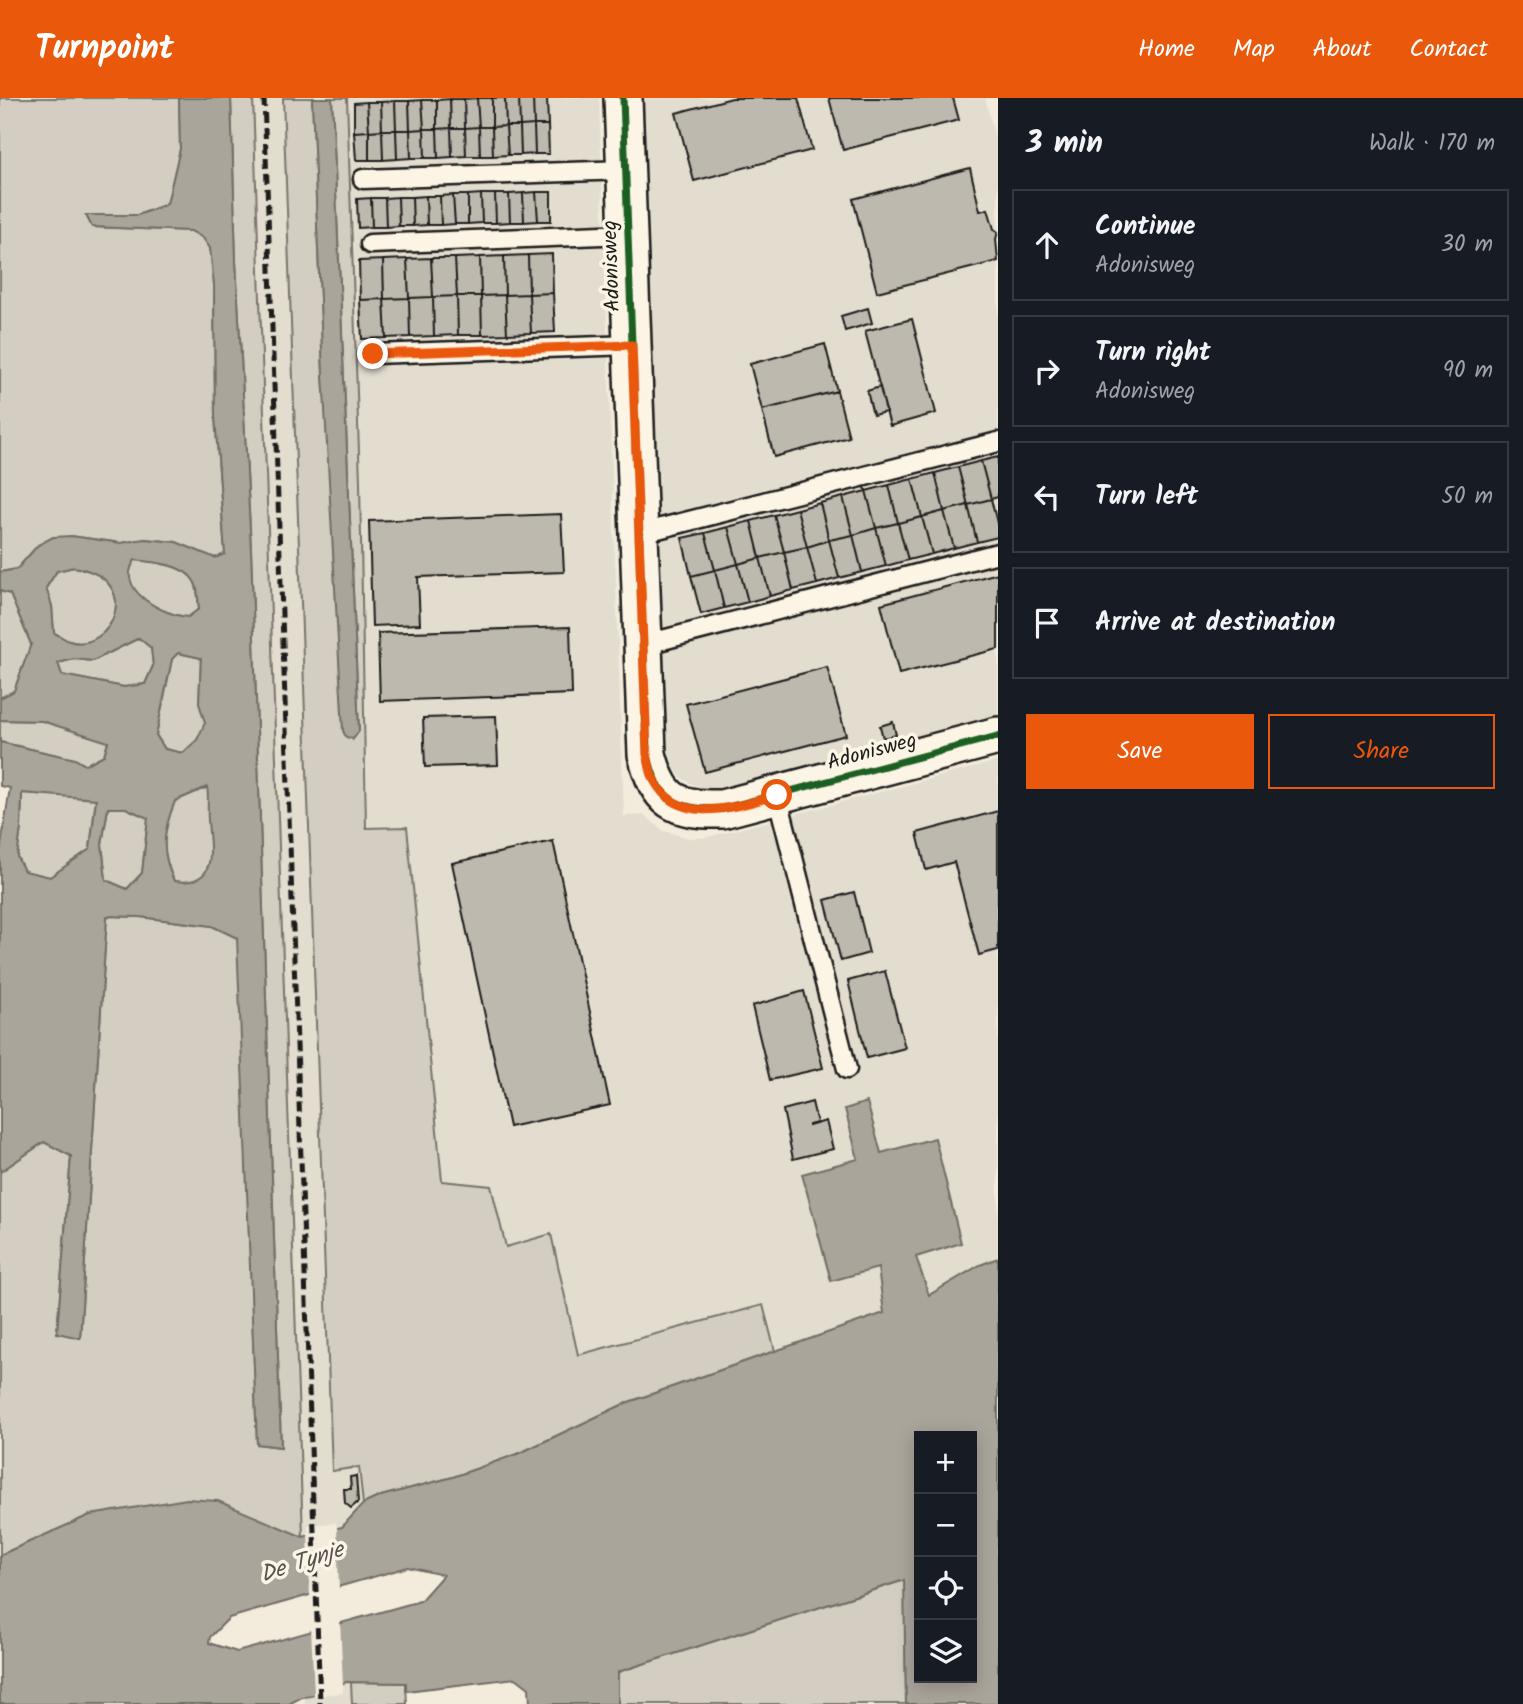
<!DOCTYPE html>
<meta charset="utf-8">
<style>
body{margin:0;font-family:Kalam,sans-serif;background:#20242c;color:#f1f3f6}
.controls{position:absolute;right:21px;bottom:21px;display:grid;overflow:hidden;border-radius:0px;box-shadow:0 4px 18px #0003}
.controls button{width:63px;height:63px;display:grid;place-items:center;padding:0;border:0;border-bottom:2px solid #363941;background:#171b24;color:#f1f3f6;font:35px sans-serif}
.stop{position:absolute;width:21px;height:21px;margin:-16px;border:5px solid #ea580c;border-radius:50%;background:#fff}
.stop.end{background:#ea580c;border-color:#fff;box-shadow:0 2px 7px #0008}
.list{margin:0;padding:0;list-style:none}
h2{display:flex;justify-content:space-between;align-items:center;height:91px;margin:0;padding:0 28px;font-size:30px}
h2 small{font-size:23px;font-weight:400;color:#9ea1a6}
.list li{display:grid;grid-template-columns:46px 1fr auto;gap:21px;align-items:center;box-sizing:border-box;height:112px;margin:0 14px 14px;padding:0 14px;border:2px solid #363941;border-radius:0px}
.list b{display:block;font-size:26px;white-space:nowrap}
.list p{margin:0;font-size:23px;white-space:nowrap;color:#9ea1a6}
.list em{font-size:23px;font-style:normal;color:#9ea1a6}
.actions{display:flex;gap:14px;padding:21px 28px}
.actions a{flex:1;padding:16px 0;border:2px solid #ea580c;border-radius:0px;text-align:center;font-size:24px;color:#ea580c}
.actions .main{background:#ea580c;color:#fff}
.icon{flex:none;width:38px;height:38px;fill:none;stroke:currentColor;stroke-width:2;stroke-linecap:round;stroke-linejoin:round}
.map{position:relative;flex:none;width:998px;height:1606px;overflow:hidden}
header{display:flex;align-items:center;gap:42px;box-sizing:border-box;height:98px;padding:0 35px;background:#ea580c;color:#fff}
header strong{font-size:33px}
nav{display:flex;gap:38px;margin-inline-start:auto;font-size:24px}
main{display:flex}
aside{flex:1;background:#171b24}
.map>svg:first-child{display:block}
.built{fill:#e3ddcf}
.green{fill:#d3cec1;stroke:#78756e;stroke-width:2}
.water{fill:#aaa59b;stroke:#716e68;stroke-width:2;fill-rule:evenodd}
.pier{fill:#f3ecdd}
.building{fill:#beb9ae;stroke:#1c1c1c;stroke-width:2}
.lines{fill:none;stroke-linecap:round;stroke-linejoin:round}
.service-casing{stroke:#1c1c1c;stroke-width:23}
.minor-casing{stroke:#1c1c1c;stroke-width:42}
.service{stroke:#fcf5e5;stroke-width:18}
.minor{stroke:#fcf5e5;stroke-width:37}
.rail{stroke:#1c1c1c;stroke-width:5;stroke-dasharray:10 5;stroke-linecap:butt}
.cycleway-casing{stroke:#fcf5e5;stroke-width:11}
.cycleway{stroke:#1b5e20;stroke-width:7}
.route{stroke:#ea580c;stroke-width:9}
.labels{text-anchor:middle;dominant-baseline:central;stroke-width:7;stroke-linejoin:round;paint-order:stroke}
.street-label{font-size:21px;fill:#1c1c1c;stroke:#fcf5e5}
.water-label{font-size:23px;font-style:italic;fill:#55534f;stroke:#fcf5e5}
</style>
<header>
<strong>Turnpoint</strong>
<nav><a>Home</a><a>Map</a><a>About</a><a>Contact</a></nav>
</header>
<main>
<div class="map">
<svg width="998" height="1606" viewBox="0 0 998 1606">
<rect width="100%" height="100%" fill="#f3ecdd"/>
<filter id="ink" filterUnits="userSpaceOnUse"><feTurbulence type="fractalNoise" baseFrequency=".0143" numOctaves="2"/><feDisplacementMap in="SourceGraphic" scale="14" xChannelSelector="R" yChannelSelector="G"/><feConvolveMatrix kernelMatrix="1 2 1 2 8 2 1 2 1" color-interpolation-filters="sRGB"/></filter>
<g filter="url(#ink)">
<path class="built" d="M253,0h30l49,1372 27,-3 4,37 -21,23 -5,1 -1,-5 -28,2v11l-5,1z
M347,0h252l25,718 20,-1 20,16 25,7h15l294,-77v497l-18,7 -51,31 -13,-39 45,-14 -27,-105 -53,15 -36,-44 13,50 -55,15 28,106 48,-12 5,45 -109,38 -12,-46 -185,51 -27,-121 -46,12 -63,-66 -35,-354 -41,1 -6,-346z
M638,0h347l13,51v572l-269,70h-15l-21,-6 -18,-12 -6,-9 -5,-9z
M351,1584l1,22h-47v-8l38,-3v-10z"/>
<path class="green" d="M0,0h179l1,51 -13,55 -29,11h-52l6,12 99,4 12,7 7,10 4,37 1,131 10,138 -10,4 -39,-16 -31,-3 -24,4 -50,-7 -33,9 -21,24 -17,3z
M231,0h22l50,1439 -18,-7 -195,-15 -90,40v-383l44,-30 27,14 -14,176 23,6 27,-422 33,1 72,9 26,12 19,506 24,3 -30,-898 -15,-288z
M283,0h29l11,276 30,365 6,-8 -27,-633h15l13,384 6,346 41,-1 35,354 49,5 15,61 45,-13 27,121 185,-50 12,46 -149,52 -106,50 -67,24 -72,19 -18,8 -4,-37 -27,4z
M135,462c17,1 56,6 61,26 2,7 2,16 3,23l-11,8c-26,-2 -74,-26 -53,-57z
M74,469c73,12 37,88 -5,74 -5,-2 -10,-6 -15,-8l-2,-27 -6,-18 11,-17z
M0,493l10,3 21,50 -17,47 -14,7z
M139,540l12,10 2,18 -8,18 -21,3 -62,-12 -4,-12 16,-4 19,2z
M178,555l23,5 -2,45 7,20 -9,17 -14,13 -18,-4 -9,-14 16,-76z
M0,622l42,1 66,20 -4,14 -19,10 -11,-6 -74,-17z
M208,689l3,71 -6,16 -15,9 -16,-2c-14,-32 -12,-48 1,-80z
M22,695l74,5 -6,51 -40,28 -26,-6 -7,-14 4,-29z
M108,710h18l22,10 -6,55 -15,16 -21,-9 -4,-36z
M905,1482l1,124h-288v-32z
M351,1584l55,1 1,21h-55z"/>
<path class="water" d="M179,0h52l5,163 15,288 30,898 -24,-3 -20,-506 -25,-12 -72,-9 -33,-1 -27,422 -23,-5 14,-177 -27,-14 -44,30v-320l10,-64 -10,-2v-44l75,17 10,6 19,-10 4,-13 -66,-21 -42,-1v-22l14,-7 17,-47 -21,-50 -10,-3v-19l17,-3 21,-24 15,-8 18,-1 50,7 24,-4 31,3 39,16 10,-4 -10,-138 -1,-132 -4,-36 -7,-10 -12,-7 -99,-4 -6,-12h52l29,-11 13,-55zM135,462c18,2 49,4 59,21 5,7 4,20 5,28l-11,8c-25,-2 -74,-27 -53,-57zM74,469c73,12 37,88 -5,74 -5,-2 -10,-6 -15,-8l-2,-27 -6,-18 11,-17zM139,540l12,10 2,18 -8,18 -21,3 -62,-12 -4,-12 16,-4 19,2zM178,555l23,5 -2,45 6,20 -8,17 -14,13 -18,-4 -9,-14 16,-76zM207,689c2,10 0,22 1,33 2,31 11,67 -34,61 -14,-30 -11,-50 1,-80zM22,695l74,6 -6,50 -40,28 -26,-6 -7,-14 4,-29zM108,710h18l22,10 -6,55 -15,16 -21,-9 -4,-36z
M312,0h20l27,633 -6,8 -7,-2 -3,-6 -20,-357z
M867,1004l14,51 54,-15 26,105 -45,14 13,38 51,-30 18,-7v446h-92l-2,-124 -286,92v32h-88l-1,-16 -13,-10 -110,13v-8l-60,-1 -35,14 -9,1 -13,7h-289v-149l90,-40 97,-16 31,2 85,36 34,-9 5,-1 21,-23 18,-8 72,-19 67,-24 106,-50 258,-90 -6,-45 -47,13 -29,-107 56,-15 -13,-50zM919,1338h53v242h-53zM408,1469l35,8 -23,26 -183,51 -28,-9 1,-6 19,-19z"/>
<path class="pier" d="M337,1427l2,65 -29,8 -2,-66z
M340,1521l3,67 -19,9h-10l-3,-68z"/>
<path class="building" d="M477,0l2,29 -14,1 -1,-29z
M477,0h15v29h-13z
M492,0h13l1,28 -14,1z
M505,0h14l1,28h-14z
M519,0h14l1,27 -14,1z
M533,0h14l1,27h-14z
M732,0h66l14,52 -118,31 -18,-68z
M829,0h124l6,22 -116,30z
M450,1l1,29 -14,1v-29z
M450,1h14l1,29h-14z
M422,2l2,29 -14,1 -1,-29z
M422,2h15v29h-13z
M395,3h14l1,29h-14z
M395,3l1,29h-14l-1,-28z
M367,4l2,29 -15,1v-29z
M367,4h14l1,28 -13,1z
M534,27l1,29 -14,1 -1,-29z
M534,27h14l1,29h-14z
M506,28h14l1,29h-13z
M506,28l2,29 -15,1 -1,-29z
M479,29l1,29h-14l-1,-28z
M479,29h13l1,29h-13z
M451,30l1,29 -14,1 -1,-29z
M451,30h14l1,28 -14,1z
M424,31l1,29h-14l-1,-28z
M424,31h13l1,29h-13z
M382,32h14l1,29 -14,1z
M382,32l1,30h-14v-29z
M396,32h14l1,28 -14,1z
M369,33v29h-13l-2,-28z
M970,70l10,43 8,-2 6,20 4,3 -2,7 2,22 -121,31 -24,-93z
M536,94l2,29 -14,1 -1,-29z
M536,94h15v29h-13z
M523,95l1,29h-14l-1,-28z
M481,96h14l1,29h-14z
M481,96l1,29 -14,1v-29z
M495,96h14l1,28 -14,1z
M453,97h15v29h-13z
M453,97l2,29 -14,1 -1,-29z
M426,98h14l1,29h-14z
M426,98l1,29 -14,1 -1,-29z
M398,99l1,29 -13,1 -1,-29z
M398,99h14l1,29h-14z
M371,100h14l1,29h-14z
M371,100l1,29 -14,1 -1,-29z
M552,156l1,39 -24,1 -1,-39z
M528,157l1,39 -24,1 -1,-39z
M504,158l1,39 -24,1 -1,-39z
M480,159l1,39h-24l-2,-38z
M431,160h24l2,38 -24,1z
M431,160l2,39 -24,1 -2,-39z
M407,161l2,39 -25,1 -1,-39z
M383,162l1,39 -24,1 -1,-39z
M553,195l2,39 -24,1 -2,-39z
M529,196l2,39 -24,1 -2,-39z
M505,197l2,39 -25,1 -1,-39z
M457,198l1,39 -24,1 -1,-39z
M457,198h24l1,39h-24z
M433,199l1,39 -24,1 -1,-39z
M409,200l1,39 -24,1 -2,-39z
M384,201l2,39 -24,1 -2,-39z
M868,210l4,15 -27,8 -4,-15z
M912,221l24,94 -46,13 -25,-95z
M825,246l12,47 -75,19 -12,-46z
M880,289l6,25 -13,3 -6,-24z
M837,293l12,46 -75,20 -12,-47z
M998,359v40l-7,2 -10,-38z
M981,363l10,38 -23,6 -10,-38z
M958,369l10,38 -24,6 -9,-38z
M935,375l9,38 -22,6 -10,-38z
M912,381l10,38 -24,6 -9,-38z
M889,387l9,38 -22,5 -11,-41 1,4z
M865,389l11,41 -23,7 -10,-38 23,-6z
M843,399l10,38 -24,5 -9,-37z
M991,401l7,28v10l-21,5 -9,-37z
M820,405l9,37 -22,7 -10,-38z
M968,407l9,37 -23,6 -10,-37z
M797,411l10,38 -23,5 -10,-37z
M944,413l10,37 -22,6 -10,-37z
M561,416l3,58 -146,5 2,47 -48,2 -3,-105z
M774,417l10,37 -24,6 -9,-37z
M922,419l10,37 -24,6 -10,-37z
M751,423l9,37 -22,6 -10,-37z
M898,425l10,37 -22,6 -10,-38z
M728,429l10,37 -23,6 -10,-37z
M876,430l10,38 -24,6 -9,-37z
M705,435l10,37 -24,6 -9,-38z
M853,437l9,37 -23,6 -10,-38z
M829,442l10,38 -22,6 -10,-37z
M807,449l10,37 -24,6 -9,-38z
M784,454l9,38 -23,6 -10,-38z
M760,460l10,38 -22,6 -10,-38z
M738,466l10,38 -24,6 -9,-38z
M715,472l9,38 -23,6 -10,-38z
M998,475v76l-99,25 -18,-70z
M570,529l2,67 -192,7 -2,-68z
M827,569l19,68 -141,37 -19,-68z
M496,618l2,49 -73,2 -2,-49z
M893,624l3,13 -13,3 -3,-12z
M998,713v139l-19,5 -25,-93 -28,8 -9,-37z
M553,743l57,264 -101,22 -57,-264z
M854,794l15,61 -28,8 -16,-61z
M885,873l20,77 -38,10 -19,-77z
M804,893l19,77 -53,12 -18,-74z
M812,1004l5,21 -8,2v1l17,-5 7,28 -40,10 -10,-49z
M356,1378l2,26 -7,6 -6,-5 -1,-14h7l-1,-12z"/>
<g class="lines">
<defs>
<path id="service" d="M363,81l263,-9
M370,146l258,-10
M373,256l259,-9
M638,436l360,-92
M643,547l355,-92
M777,697l70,274"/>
<path id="minor" d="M623,0l24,656c12,47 27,56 75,55l276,-73"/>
</defs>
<use href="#service" class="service-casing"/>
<use href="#minor" class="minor-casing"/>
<use href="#service" class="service"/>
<use href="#minor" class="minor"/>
<path class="rail" d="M264,0l56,1606"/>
<defs>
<path id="cycleway" d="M623,0l24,656c12,47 27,56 75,55l276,-73"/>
</defs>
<use href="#cycleway" class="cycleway-casing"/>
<use href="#cycleway" class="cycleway"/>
</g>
</g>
<g class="lines" filter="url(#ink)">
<path class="route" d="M373,256l259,-9 15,409c2,8 3,19 7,26 25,48 83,26 123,15"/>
</g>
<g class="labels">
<g class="street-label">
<text transform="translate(612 168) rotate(-92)">Adonisweg</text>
<text transform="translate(872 654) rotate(-15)">Adonisweg</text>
</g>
<g class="water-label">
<text transform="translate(302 1465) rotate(-18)">De Tynje</text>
</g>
</g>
</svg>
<div class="controls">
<button>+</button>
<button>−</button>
<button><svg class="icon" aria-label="locate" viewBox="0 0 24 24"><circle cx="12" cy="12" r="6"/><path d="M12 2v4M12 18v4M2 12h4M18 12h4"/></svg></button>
<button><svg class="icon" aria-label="layers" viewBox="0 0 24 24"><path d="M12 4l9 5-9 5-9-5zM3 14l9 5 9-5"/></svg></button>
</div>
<div class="stop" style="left:777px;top:697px"></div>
<div class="stop end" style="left:373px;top:256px"></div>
</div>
<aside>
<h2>3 min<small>Walk · 170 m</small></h2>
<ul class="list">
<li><svg class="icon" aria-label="ahead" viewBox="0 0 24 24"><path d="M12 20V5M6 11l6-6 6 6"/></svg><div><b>Continue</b><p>Adonisweg</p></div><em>30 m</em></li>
<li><svg class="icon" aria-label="right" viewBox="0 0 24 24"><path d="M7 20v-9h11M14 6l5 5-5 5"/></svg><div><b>Turn right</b><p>Adonisweg</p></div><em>90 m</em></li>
<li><svg class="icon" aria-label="left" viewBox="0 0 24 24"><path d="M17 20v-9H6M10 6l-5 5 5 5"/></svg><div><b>Turn left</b></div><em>50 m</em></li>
<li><svg class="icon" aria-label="arrive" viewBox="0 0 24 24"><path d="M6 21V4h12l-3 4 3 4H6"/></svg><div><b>Arrive at destination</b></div></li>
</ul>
<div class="actions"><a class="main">Save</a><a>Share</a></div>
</aside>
</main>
